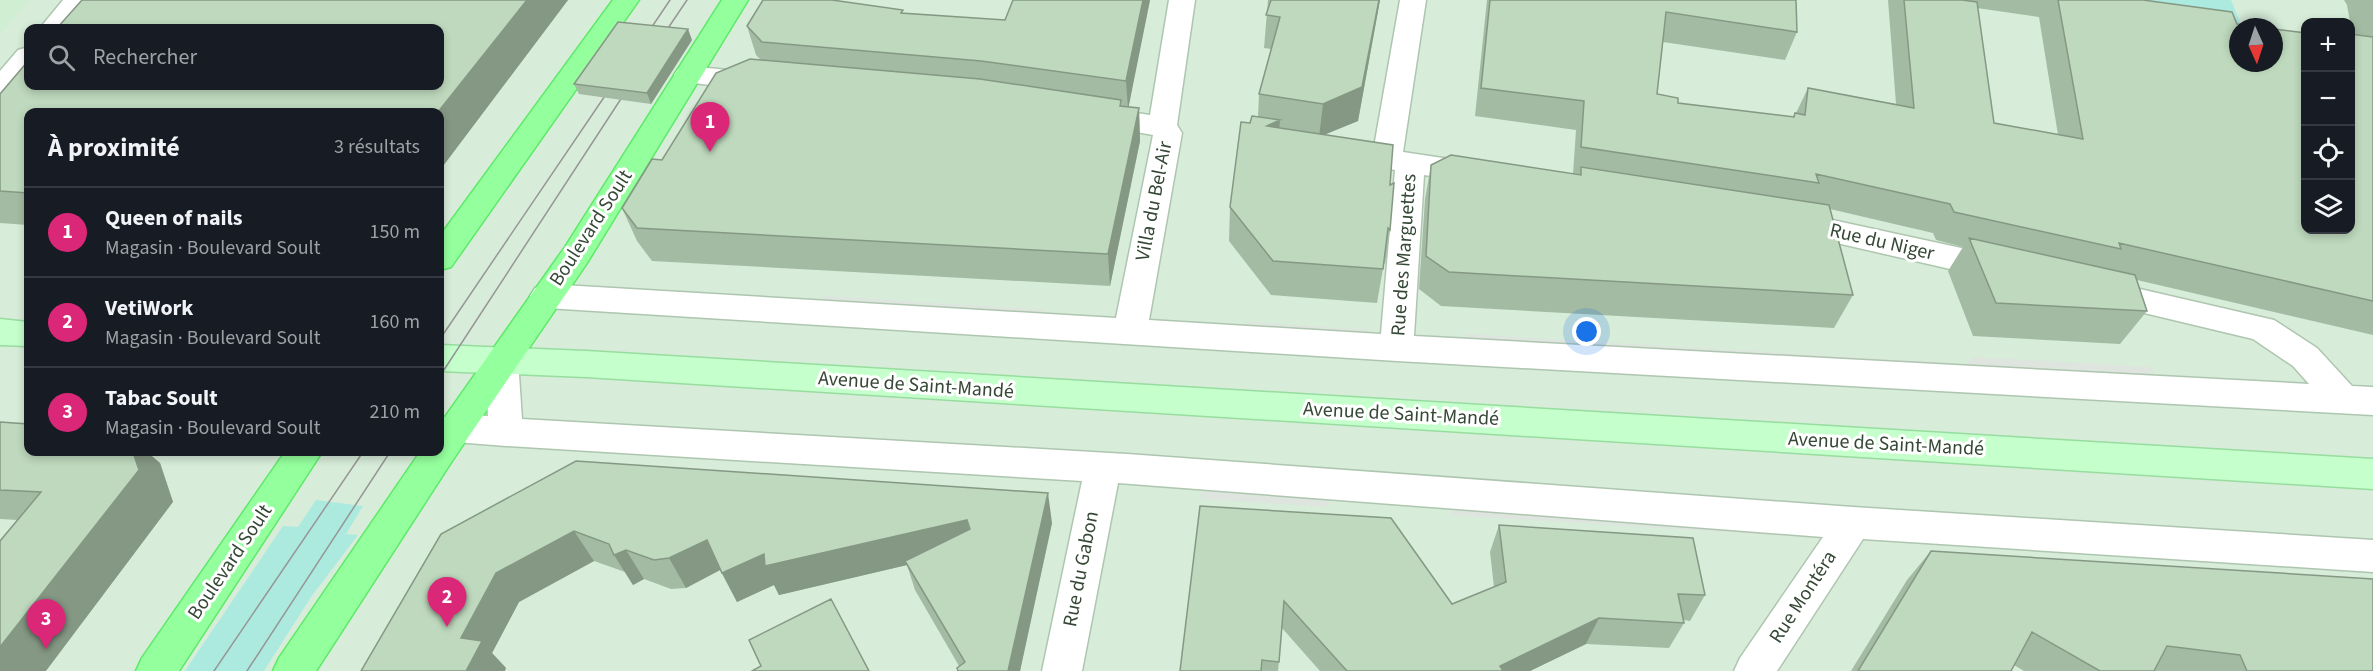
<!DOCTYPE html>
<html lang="fr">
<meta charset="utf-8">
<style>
body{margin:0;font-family:"Source Sans 3",sans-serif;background:#242831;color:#f1f3f6}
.controls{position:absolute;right:18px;top:18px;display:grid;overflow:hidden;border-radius:12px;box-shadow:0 3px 9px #0003}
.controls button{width:54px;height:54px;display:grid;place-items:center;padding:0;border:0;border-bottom:2px solid #363941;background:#171b24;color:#f1f3f6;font:30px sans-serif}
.compass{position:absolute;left:2229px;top:18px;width:54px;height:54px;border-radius:50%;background:#171b24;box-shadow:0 3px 9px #0003;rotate:177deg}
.you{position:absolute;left:1587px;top:332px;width:21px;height:21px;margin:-15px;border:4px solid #fff;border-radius:50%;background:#1a73e8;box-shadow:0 0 0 9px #1a73e833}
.badge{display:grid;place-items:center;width:39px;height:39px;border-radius:50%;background:#db2777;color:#fff;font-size:20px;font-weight:700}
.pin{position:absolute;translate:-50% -50px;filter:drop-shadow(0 2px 3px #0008)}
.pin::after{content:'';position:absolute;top:32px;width:21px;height:18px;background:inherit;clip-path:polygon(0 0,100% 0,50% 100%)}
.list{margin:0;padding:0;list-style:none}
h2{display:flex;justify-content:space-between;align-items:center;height:78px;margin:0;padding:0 24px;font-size:26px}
h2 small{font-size:20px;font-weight:400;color:#9ea1a6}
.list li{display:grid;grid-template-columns:39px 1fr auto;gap:18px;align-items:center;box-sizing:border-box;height:90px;padding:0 24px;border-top:2px solid #363941}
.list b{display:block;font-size:22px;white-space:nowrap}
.list p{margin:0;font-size:20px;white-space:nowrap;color:#9ea1a6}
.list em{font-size:20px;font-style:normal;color:#9ea1a6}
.icon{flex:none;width:33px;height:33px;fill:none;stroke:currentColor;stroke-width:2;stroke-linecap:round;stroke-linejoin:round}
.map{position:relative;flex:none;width:2373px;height:671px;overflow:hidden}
.search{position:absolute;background:#171b24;box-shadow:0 3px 9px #0003;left:24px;top:24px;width:420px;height:66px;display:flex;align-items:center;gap:15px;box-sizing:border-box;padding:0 21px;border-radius:12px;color:#9ea1a6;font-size:22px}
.panel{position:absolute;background:#171b24;box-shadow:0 3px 9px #0003;left:24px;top:108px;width:420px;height:348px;border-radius:12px}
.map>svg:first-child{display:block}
.residential{fill:#d7ecd9;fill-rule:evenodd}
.education{fill:#cfeed2}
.green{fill:#aceae0}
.parking{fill:#dee4de}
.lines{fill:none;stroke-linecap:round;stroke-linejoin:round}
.street-casing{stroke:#aec6af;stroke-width:3}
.secondary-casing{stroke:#97dd9f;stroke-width:3}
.primary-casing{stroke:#5dea68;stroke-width:3}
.street{fill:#fff;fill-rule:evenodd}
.secondary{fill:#c5ffcc;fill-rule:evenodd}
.primary{fill:#94ff9d;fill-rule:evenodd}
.tram{stroke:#969696;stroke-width:1.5}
.wall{fill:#a3bba3;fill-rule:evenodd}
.shaded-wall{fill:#859884}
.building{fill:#bed9bd;stroke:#859884;stroke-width:1.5}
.labels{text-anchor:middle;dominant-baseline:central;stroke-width:6;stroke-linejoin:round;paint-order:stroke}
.street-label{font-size:20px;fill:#354735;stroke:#fff}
</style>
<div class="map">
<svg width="2373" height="671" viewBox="0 0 2373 671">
<rect width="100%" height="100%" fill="#e6f4e7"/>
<path class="residential" d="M0,0h2373v671h-2373zM2306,22h44v208h-44zM2238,27h36v36h-36zM28,28h412v58h-412zM28,112h412v340h-412z"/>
<path class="education" d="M0,0h30l-30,33z"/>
<path class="green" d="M2077,0h154l11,27h-4z
M316,500l47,6 -17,28 12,1 -47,62 -47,74h-79l98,-145 15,1z"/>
<path class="parking" d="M822,296l221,14 -2,7 -222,-11z
M1245,322l125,8 -1,8 -125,-6z
M1465,334l502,30 5,-7 179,10 4,9 -170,-10 -12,6 -506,-27z
M1202,487l128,7 -1,13 -128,-8z
M1452,504l332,18 3,14 -335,-21z"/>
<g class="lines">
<defs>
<path id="street" d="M63,0h27l-23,28h-27z
M1169,0h26l-18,125 5,8 -33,187 232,14 14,-164 -59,-10 -5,-7 5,-7 10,-3 28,4 26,-147h26l-23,152 73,11 10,3 5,7 -5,7 -10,3 -52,-8 -10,161 895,48 -16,-18 -40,-27 -163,-39 -5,-8 5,-8 11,-4 173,40 43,28 35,38 21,1v28l-976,-54 -851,-53 -11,-4 -5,-8 5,-8 11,-4 570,34 37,-183 -67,-12 -4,-7 4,-7 10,-2 54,8z
M28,47v26l-18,22 -10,3v-27l18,-21z
M688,66l70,7 10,3 4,6 -4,6 -10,3 -80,-10 -4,-6 4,-6z
M1791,211l207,45 11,4 5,8 -5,8 -11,4 -218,-50 -4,-8 4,-8z
M501,347l12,4 5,9 4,59 605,35 726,53 520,33v32l-510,-33 -86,132h-43l6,-13 83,-121 -705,-54 -36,188h-40l40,-190 -576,-35 -51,-4 -12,-4 -3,-6 3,-14 12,-4 33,2 -4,-56 5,-9z"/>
<path id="secondary" d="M0,319l28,3v24l-28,-1z
M440,345l146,6 1787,108v30l-1787,-112 -146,-6z"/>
<path id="primary" d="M613,0h26l-188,267 -11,3v-34z
M722,0h26l-161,263 -135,198 -136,210h-43l6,-13 141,-206h20v-28l125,-177z
M285,452h37l-143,219h-43l6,-13z"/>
</defs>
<use href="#street" class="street-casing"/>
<use href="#secondary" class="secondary-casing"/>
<use href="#primary" class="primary-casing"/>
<use href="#street" class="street"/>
<use href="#secondary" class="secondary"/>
<use href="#primary" class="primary"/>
<path class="tram" d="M643,40l27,-40
M660,40l27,-40
M440,339l173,-255
M440,376l190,-291
M214,671l149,-219
M247,671l143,-219"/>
</g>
<path class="wall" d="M82,0h486l-128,170v-58h-412v113l-28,-2v-129z
M1150,0l-22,107 11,1 1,33 -30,145 -458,-25 -15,-20 -15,-33 40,-48 99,-100 -5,-5 -9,-29 157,-12 101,6z
M1268,0h112l-22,121 -33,13 65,51v45l-5,34 -1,-1 -7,40 -106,-8 -42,-54 1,-34 20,-84 8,-6 1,-23 12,-45 -7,-1z
M1487,0h309l1,32 -12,28 -122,-18 -6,52 21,9 115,14 2,-4h1l12,-25 88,16 -8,-104h255l163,230 45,-196 -1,-12 -3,-17 -3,-5h29v335l-236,-55 10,31 -27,33 -147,-8 -25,-65 15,-24 -27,-7 -3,-7 -103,-24 23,86 -19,33 -393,-22 -22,-17 6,-90 6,-34 142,9 3,-44 -101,-14zM1977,8l62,9 19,118 -64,-12z
M692,40l-41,64 -72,-10 -5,-10z
M0,422l28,30h119l13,11 13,39 -155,18 -18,-1z
M576,461l476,62 -32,148h-62l-1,-3 2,-2 -44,-76 -8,-25 -128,30 -5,-10 -37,17 -17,-32 -34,18 -15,1 -27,-10 -11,6 -8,-13 -31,-11 -75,41 -27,51 14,15 -145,3z
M1200,506l252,98 42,-17 -4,-35 9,-27 206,70 -15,26 -6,-1v3l-15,25 -83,-4 -56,27h-210l-38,-43 -4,43h-98z
M1931,551l442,120h-349l-10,-6 -3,6h-160l56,-91z"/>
<path class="shaded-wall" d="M527,0h41l-128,170v-58h-2z
M1143,0h7l-22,110 -2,-29z
M1379,0h1l-22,121 -39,16 4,-33z
M688,29l4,11 -41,64 -4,-11z
M1139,108l1,33 -30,145 -2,-32z
M1280,120l-3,35 -10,-29z
M133,452h14l13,11 13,39 -127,169h-46v-24z
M1048,493l4,30 -32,148h-12z
M967,520l7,30 -69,11 2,4 -128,30 -5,-10 -37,17 -15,-29 42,-19z
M574,531l20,30 -75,41 -27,51 14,15 -1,3h-39l-5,-33 35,-65z
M707,540l15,29 -36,19 -17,-30z
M626,550l18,29 -11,6 -19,-30z
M1599,618l-13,26 -56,27h-32l2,-5z"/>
<path class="building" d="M82,0h445l-89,112h-410v81l-28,-2v-97l28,-33v25h412v-58h-383z
M763,0h69l71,10 -2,3 104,7 8,-20h130l-17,81 -145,-20 -219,-19 -15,-16z
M1271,0h108l-17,87 -39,17 -64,-10 21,-77 -14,-2z
M1490,0h306l1,32 -131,-20 -9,82 21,4v5l116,14 1,-4 10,2 3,-27 106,20 -10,-108h58l15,2 17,121 89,16 -25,-139h85l89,12 5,12 23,3h-22v36h36v-34l32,4v197h44v-196l23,3v264l-254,-58 2,6 -167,-37 -4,-8 -134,-30 3,9 -238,-36 3,-46 -103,-13z
M618,22l70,7 -41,64 -73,-9z
M750,59l230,20 141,21 -1,6 19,2 -31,146 -471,-26 -15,-20 30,-49 10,1 54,-87z
M1252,116l28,4 -13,6 126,19 -3,40 4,-2 -4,47 -2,-2 -5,41 -110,-8 -43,-54 11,-85 9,1z
M1451,155l130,20v-8l248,38 24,90 -404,-23 -23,-16 5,-91z
M1969,238l166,37 12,36 -151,-8z
M0,422l28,2v28h105l6,18 -139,177v-106l41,-49 -41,-2z
M576,461l472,32 -40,178h-50l-1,-3 8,-6 -60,-101 65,-32 -3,-9 -202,46 -1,-12 -42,19 -15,-33 -38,18 -15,2 -28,-10 -12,5 -5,-11 -35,-13 -78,42 -35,65 21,3 -16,30h-105l80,-137z
M1200,506l191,12 61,86 54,-22 -7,-57 194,13 12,57 -27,-1 6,29 -85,-5 -99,48 3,5h-156l-63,-70 -5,61 -17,-2 -1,11h-81z
M1931,551l442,28v92h-126l-7,-16 -73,-9 -13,25h-54l-68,-39 -21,39h-153z
M831,599l38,72h-117l9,-5 -12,-26z"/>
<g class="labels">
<g class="street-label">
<text transform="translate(1154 201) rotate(-79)">Villa du Bel-Air</text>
<text transform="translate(591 228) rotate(-57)">Boulevard Soult</text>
<text transform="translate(1882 242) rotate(13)">Rue du Niger</text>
<text transform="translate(1404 255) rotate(-86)">Rue des Marguettes</text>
<text transform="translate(916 385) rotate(4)">Avenue de Saint-Mandé</text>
<text transform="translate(1401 414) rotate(3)">Avenue de Saint-Mandé</text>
<text transform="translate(1886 444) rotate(3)">Avenue de Saint-Mandé</text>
<text transform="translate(230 562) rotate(-56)">Boulevard Soult</text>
<text transform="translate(1081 569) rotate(-79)">Rue du Gabon</text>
<text transform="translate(1803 597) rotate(-57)">Rue Montéra</text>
</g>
</g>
</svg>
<div class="controls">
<button>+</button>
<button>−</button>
<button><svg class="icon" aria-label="locate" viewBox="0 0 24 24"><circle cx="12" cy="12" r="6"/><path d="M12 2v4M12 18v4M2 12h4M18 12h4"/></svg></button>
<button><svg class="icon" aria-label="layers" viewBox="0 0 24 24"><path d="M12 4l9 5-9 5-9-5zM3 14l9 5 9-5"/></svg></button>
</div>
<svg class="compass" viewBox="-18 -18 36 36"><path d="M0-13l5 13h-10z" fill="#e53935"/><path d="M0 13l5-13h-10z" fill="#9ea1a6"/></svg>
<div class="you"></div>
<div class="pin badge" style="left:710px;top:152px">1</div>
<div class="pin badge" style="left:447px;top:627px">2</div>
<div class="pin badge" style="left:46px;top:649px">3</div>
<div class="search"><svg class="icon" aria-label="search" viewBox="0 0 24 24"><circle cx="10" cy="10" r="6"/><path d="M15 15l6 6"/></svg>Rechercher</div>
<section class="panel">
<h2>À proximité<small>3 résultats</small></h2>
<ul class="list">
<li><span class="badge">1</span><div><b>Queen of nails</b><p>Magasin · Boulevard Soult</p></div><em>150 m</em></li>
<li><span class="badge">2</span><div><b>VetiWork</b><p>Magasin · Boulevard Soult</p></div><em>160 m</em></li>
<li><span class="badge">3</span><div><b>Tabac Soult</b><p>Magasin · Boulevard Soult</p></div><em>210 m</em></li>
</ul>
</section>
</div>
